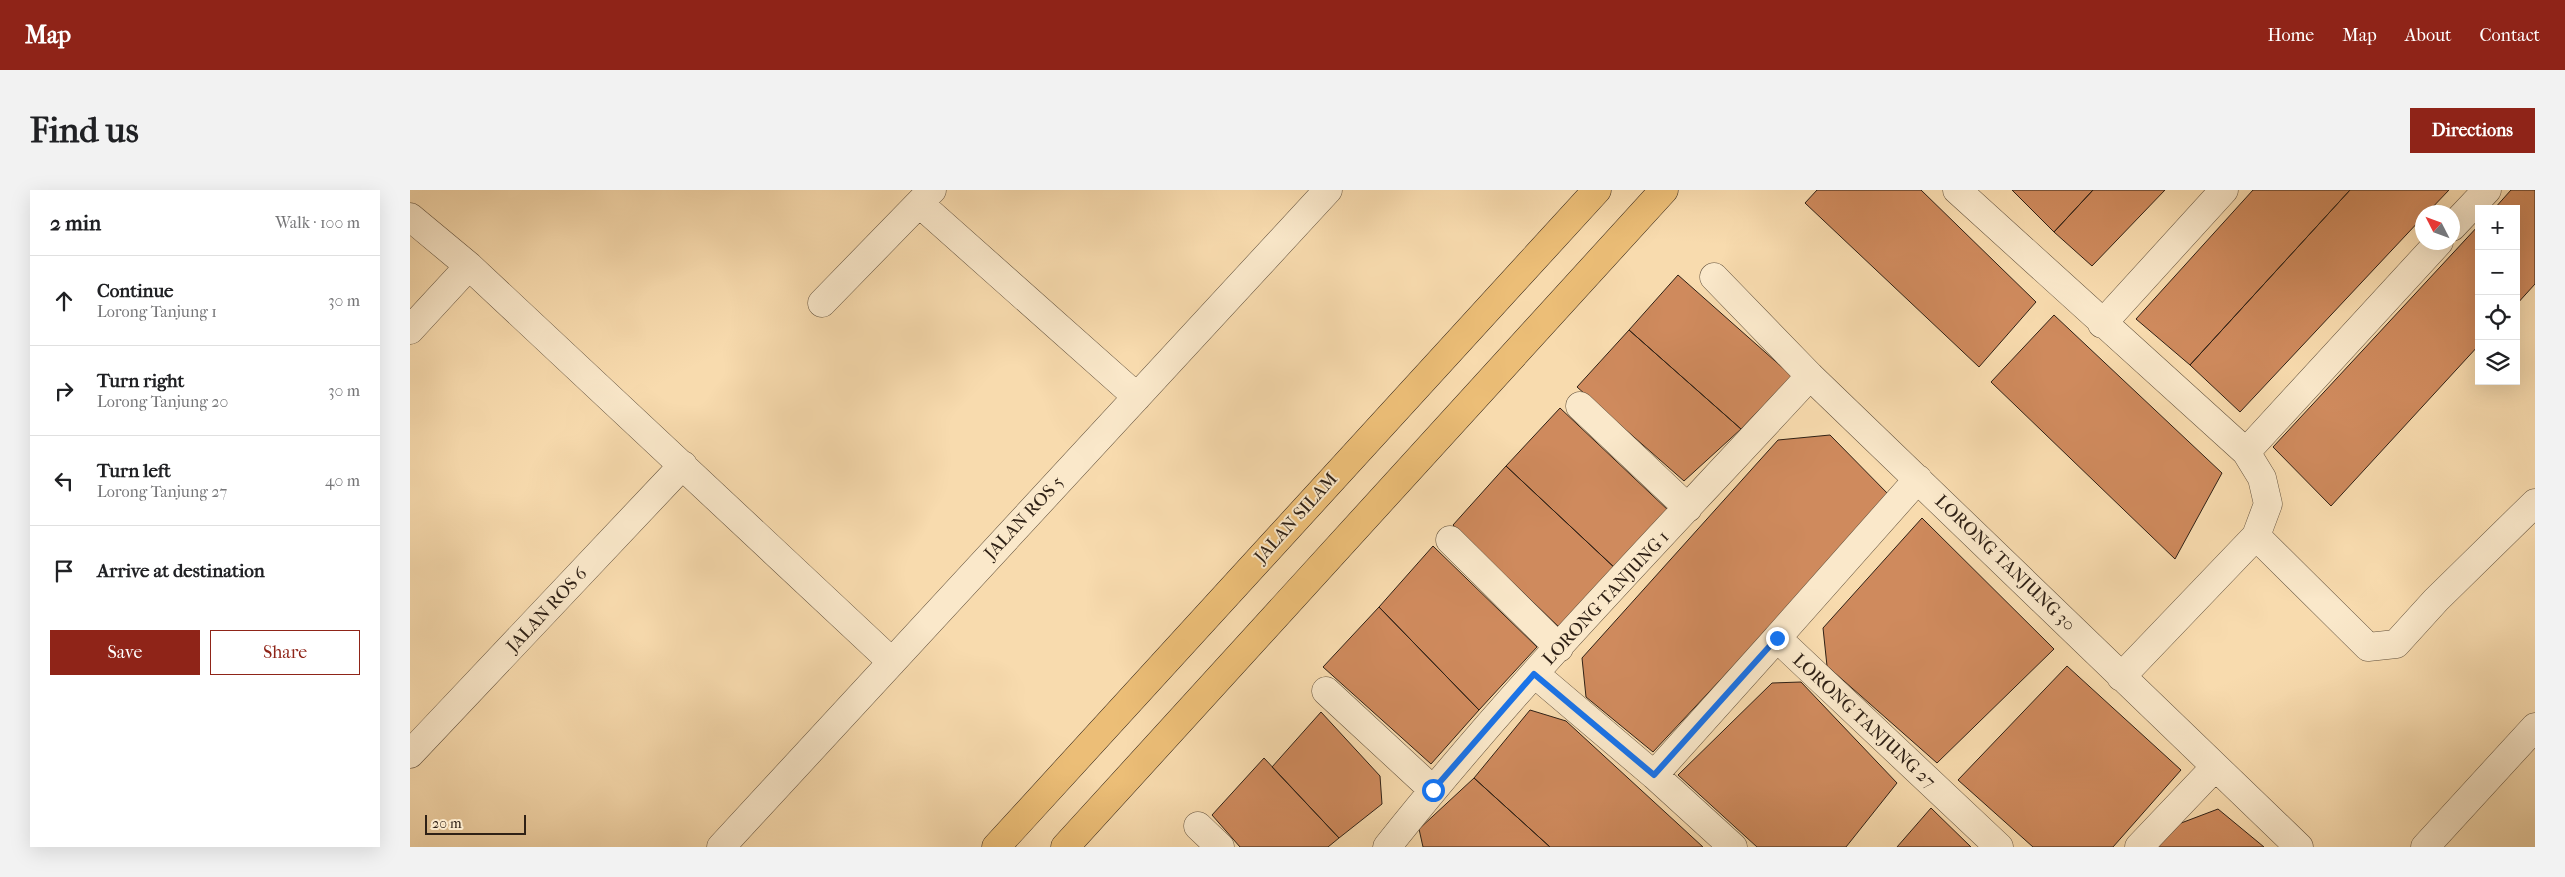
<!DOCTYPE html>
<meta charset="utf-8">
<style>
body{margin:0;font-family:"IM FELL French Canon",serif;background:#f2f2f2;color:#202124}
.controls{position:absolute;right:15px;top:15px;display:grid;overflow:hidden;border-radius:0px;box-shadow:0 5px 20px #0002}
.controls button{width:45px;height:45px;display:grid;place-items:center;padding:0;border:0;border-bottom:1px solid #e0e0e0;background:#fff;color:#202124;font:25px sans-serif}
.compass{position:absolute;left:2005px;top:15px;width:45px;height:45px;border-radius:50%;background:#fff;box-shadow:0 5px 20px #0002;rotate:312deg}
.scale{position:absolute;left:15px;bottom:12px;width:101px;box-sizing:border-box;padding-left:5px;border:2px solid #2f2116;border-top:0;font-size:14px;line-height:18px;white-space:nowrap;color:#2f2116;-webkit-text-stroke:4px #fae8ca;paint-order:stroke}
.stop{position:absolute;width:15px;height:15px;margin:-11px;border:4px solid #1a73e8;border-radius:50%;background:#fff}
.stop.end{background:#1a73e8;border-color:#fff;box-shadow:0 1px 5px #0008}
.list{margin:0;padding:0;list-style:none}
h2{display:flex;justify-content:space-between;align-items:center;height:65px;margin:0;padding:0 20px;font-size:21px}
h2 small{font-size:16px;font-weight:400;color:#757577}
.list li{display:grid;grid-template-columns:32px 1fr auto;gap:15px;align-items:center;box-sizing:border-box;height:90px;padding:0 20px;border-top:1px solid #e0e0e0}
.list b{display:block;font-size:19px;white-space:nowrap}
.list p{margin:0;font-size:16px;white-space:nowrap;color:#757577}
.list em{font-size:16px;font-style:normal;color:#757577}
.actions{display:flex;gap:10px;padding:15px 20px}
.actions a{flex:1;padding:11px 0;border:1px solid #8f2418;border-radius:0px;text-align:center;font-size:18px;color:#8f2418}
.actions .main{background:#8f2418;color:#fff}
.icon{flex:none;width:28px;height:28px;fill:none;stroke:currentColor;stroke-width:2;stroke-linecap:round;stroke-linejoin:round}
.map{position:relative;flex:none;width:2125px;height:657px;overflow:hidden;border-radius:0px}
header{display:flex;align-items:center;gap:30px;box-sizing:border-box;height:70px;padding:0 25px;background:#8f2418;color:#fff}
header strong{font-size:24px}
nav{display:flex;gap:28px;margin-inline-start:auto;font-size:18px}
.intro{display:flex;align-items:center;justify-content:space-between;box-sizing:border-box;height:120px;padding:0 30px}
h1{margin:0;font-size:35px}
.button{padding:12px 22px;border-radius:0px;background:#8f2418;color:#fff;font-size:18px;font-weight:700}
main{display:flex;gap:30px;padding:0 30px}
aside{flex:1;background:#fff;border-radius:0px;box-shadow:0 5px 20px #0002}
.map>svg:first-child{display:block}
.building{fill:#cf8a5d;stroke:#2f2116}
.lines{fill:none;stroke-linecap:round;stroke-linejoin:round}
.minor-casing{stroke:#61503c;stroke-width:29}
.highway-casing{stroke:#2f2116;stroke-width:29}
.minor{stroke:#fae8ca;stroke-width:28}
.highway{stroke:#ecbe77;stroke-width:28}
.route{stroke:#1a73e8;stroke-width:6}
.labels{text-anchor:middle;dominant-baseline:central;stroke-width:4;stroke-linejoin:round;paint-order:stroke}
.street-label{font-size:18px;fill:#2f2116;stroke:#fae8ca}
</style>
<header>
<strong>Map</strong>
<nav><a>Home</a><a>Map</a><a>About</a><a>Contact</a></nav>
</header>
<div class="intro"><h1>Find us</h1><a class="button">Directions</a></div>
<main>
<aside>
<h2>2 min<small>Walk · 100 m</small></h2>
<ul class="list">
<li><svg class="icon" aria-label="ahead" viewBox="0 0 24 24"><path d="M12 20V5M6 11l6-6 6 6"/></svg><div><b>Continue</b><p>Lorong Tanjung 1</p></div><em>30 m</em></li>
<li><svg class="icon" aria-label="right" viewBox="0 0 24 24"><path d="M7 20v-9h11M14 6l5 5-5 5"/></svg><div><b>Turn right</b><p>Lorong Tanjung 20</p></div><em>30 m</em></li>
<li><svg class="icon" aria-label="left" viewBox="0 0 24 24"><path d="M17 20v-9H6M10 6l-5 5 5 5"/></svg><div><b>Turn left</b><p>Lorong Tanjung 27</p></div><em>40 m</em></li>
<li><svg class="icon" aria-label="arrive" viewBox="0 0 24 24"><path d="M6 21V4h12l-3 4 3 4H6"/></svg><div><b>Arrive at destination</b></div></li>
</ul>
<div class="actions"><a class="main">Save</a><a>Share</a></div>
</aside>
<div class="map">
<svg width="2125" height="657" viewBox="0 0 2125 657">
<rect width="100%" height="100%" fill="#f8dbae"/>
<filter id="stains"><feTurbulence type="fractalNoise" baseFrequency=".004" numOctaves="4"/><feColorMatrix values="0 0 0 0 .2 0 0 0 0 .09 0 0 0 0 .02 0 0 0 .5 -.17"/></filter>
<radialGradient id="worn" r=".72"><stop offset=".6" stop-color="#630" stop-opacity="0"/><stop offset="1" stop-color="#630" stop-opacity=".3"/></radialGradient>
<path class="building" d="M1407,0h104l115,112 -57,65 -174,-164z
M1602,0h81l-39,42z
M1683,0h72l-73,76 -38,-34z
M1843,0h97l-160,175 -54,-46z
M1940,0h99l-21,22h-6v6l-182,194 -50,-47z
M2101,0h24v94l-19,21v-96h-22z
M2069,35v120l-148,161 -58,-59z
M1268,85l114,101 -51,53 -112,-99z
M1644,125l168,158 -47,86 -184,-177z
M1219,140l112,99 -57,52 -107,-94z
M1150,218l109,103 -52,59 -111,-104z
M1420,245l61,62 -238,255 -67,-55 -4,-39 196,-218z
M1096,276l111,104 -56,59 -108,-104z
M1512,328l132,131 -117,114 -110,-97 -4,-38z
M1023,356l104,101 -58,63 -100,-103z
M969,417l100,103 -48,54 -108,-97z
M1657,476l114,104 -68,77h-80l-75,-67z
M1391,492l96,101 -51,64h-89l-79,-72 94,-92z
M1120,520l36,11 137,126h-153l-76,-69z
M911,522l59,64 2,28 -43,34 -67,-71z
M854,568l75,80 -11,9h-88l-28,-32z
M1064,588l76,69h-127l-4,-18z
M1521,618l40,39h-74z
M1808,619l46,38h-112l16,-19z"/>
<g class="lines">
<defs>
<path id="minor" d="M1547,0l289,262 16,26 6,26 -12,32 -135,141
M510,14l217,193
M0,27l59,49 423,396
M2042,37l35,-37
M1304,87l96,99 489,471
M412,113l110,-113
M1692,134l122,-134
M0,140l59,-64
M1170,216l108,102
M1836,262l193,-210
M1846,346l112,111 28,-3 40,-44 99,-97
M1040,350l109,108
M1367,448l141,-159
M1125,484l119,101 79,72
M916,501l107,99
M0,564l273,-289
M1244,585l123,-137 222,209
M788,636l22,21
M311,657l607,-657
M977,657c131,-165 280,-316 423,-471
M1729,657l76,-80
M2015,657l110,-120"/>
<path id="highway" d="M586,657l601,-657
M655,657l599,-657"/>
</defs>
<use href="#minor" class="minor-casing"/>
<use href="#highway" class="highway-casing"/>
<use href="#minor" class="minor"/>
<use href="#highway" class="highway"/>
</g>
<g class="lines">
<path class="route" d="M1023,600l101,-116 120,101 123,-137"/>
</g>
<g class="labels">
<g class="street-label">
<text transform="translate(614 328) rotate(-47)">JALAN ROS 5</text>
<text transform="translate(886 328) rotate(-48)">JALAN SILAM</text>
<text transform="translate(1595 373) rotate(44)">LORONG TANJUNG 30</text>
<text transform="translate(1196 408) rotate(-47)">LORONG TANJUNG 1</text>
<text transform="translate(137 420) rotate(-47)">JALAN ROS 6</text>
<text transform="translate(1454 531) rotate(43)">LORONG TANJUNG 27</text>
</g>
</g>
<rect width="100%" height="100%" filter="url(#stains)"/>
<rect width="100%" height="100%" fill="url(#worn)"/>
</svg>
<div class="controls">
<button>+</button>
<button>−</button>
<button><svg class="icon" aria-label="locate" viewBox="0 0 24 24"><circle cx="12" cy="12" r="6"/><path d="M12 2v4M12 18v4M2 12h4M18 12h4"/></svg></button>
<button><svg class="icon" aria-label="layers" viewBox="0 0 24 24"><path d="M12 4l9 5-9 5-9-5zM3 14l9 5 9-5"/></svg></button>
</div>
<svg class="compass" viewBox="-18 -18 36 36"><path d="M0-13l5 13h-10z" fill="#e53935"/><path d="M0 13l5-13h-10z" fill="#757577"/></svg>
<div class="scale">20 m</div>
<div class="stop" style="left:1023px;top:600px"></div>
<div class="stop end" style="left:1367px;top:448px"></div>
</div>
</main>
